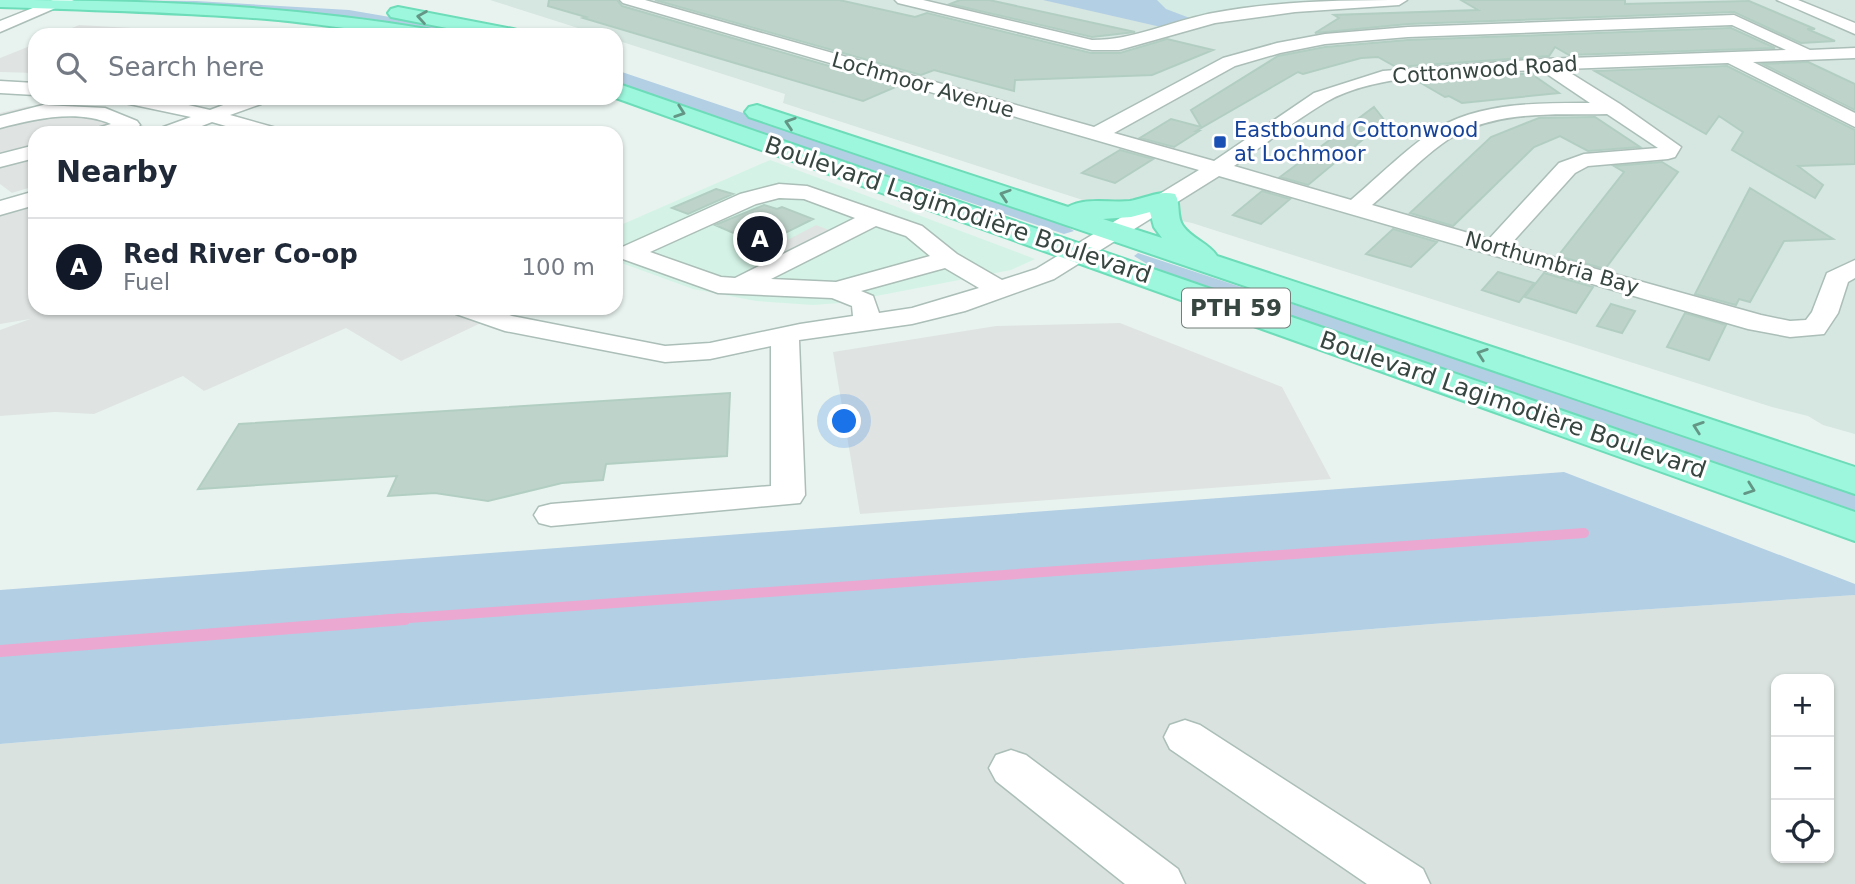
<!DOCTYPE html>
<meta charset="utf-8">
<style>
body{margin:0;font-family:"DejaVu Sans",sans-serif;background:#f2f2f3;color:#1f2937}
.controls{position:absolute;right:21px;bottom:21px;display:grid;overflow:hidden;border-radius:14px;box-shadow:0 2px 5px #0004}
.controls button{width:63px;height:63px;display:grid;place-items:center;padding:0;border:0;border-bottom:2px solid #e0e1e3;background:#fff;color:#1f2937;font:35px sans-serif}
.you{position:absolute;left:845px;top:422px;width:24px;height:24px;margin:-18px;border:5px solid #fff;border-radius:50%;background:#1a73e8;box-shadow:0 0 0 10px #1a73e833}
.badge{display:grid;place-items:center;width:46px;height:46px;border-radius:50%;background:#111827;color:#fff;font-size:23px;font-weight:700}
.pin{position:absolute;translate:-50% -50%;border:4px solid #fff;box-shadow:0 2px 7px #0006}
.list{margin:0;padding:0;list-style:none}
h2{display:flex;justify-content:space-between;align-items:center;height:91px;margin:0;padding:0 28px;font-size:30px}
h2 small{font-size:23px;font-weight:400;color:#747a83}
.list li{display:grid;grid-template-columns:46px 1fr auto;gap:21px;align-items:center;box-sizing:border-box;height:98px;padding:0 28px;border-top:2px solid #e0e1e3}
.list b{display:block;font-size:26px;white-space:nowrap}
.list p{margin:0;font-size:23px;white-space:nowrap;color:#747a83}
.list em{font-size:23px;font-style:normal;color:#747a83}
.icon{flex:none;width:38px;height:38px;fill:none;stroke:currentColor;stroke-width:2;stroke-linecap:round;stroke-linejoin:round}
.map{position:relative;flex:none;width:1855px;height:884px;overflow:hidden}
.search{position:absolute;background:#fff;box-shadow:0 2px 5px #0004;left:28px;top:28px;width:595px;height:77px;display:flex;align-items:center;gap:18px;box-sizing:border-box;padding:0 24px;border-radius:21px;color:#747a83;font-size:26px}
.panel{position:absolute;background:#fff;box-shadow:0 2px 5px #0004;left:28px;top:126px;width:595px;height:189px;border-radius:21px}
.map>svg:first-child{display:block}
.residential{fill:#d6e6e1}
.commercial{fill:#d4f3e6}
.industrial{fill:#d9e2de;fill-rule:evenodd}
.education{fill:#d3ebe4}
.green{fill:#b3cfe4}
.parking{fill:#dfe4e2}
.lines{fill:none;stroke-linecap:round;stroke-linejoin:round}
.stream-far1{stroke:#eba8d1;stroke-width:10}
.stream{stroke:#eba8d1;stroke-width:12}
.building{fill:#bed4cb;stroke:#b2cec2;stroke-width:2}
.minor-casing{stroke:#abbeb7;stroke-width:3}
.major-casing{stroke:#6ddcb8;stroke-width:4}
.minor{fill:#fff;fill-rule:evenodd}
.major{fill:#9cf7dc;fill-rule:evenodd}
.oneway{stroke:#649686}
.transit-dot{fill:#1a4fb4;stroke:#fff;stroke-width:2.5}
.labels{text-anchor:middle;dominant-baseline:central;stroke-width:6;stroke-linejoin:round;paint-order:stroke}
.far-street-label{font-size:21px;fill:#374640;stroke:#fff}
.far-transit-label{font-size:21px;fill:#164399;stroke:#fff;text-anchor:start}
.shield{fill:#fff;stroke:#737e79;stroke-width:2}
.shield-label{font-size:23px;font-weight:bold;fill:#374640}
.street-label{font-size:24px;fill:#374640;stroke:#fff}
</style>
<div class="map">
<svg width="1855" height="884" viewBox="0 0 1855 884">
<rect width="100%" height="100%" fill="#e8f3ef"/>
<path class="residential" d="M490,0h1365v434l-32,-9 -15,-9 -36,-9 -580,-184 -100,-20 -309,-100 2,-9 -169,-54v-5h-16z"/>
<path class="commercial" d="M770,160l119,44 146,55 -24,11 -171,33 -27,2 -57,-4 -63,-12 -77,-28v-34z"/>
<path class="industrial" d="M1855,595v289h-1855v-140l1432,-120zM1776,679h53v179h-53z"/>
<path class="education" d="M1157,0h184l-57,4 -89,16 -29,-11z"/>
<path class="green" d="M88,0l108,1 153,9 146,25h-47l-24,-5z
M1043,0h114l9,9 29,11 -34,7z
M616,70l438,148 20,13 -10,3 -448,-150z
M1138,253l717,237v26l-693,-243 -28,-17z
M1564,472l291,112v11l-423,29 -1432,120v-154z"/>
<path class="parking" d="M79,25l88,5 75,5h-186z
M35,44v29l-35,-1v-14z
M29,106l60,3 41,8 24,16h-119v53l-23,7 -12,-9v-71z
M35,202v106h460l9,4 -103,49 -55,-33 -142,63 -21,-15 -89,38 -39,-2 -55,4v-86l30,-11 -30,5v-111z
M816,225l13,5 -55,29 -13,-5z
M1120,323l162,64 49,92 -471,35 -27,-162 163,-26z"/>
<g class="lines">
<path class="stream-far1" d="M381,620l1203,-87"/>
<path class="stream" d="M0,651l405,-32"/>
</g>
<path class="building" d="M549,0h68l5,6 276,80 -35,15 -280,-83 3,-1 -38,-11z
M655,0h184l76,17 12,-4 164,40h29l47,-14 46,11 -61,25 -137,5 -1,11 -80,-21 -13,5z
M960,0h29l146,32 -43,5 -142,-33z
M1461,0h164v4l124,-3 66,28h-8l28,12 -34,2 -67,-31 -326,12 -93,9 24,-15 -5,-3 144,-5z
M1731,28l44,20 -206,7 -14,-8 -6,9 -153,11 -18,-10 -17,1 -58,16 -5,-2 -102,59h3l-25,16 -34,-9 31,-19 30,8 -10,-17 87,-54 47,-9 83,-7z
M1808,62l47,22v26l-92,-46z
M1727,66l128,64v34l-57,2 25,19 -8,13 -83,-48 11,-18 -24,-16 -13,18 -111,-63z
M1539,73l-3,4 23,16 -97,10 -13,-7 -4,1 -29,-17z
M1374,107l11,14 -77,64 -28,-8z
M1595,117l45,30 -52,4 -28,-15 -26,11 -81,79 -43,-13 81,-76 48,-19z
M1120,150l33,9 -38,24 -33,-10z
M1662,162l16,10 -73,97 -47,-13 66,-84 -10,-6z
M1750,188l83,51 -49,2 -34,61 -11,-3 -3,6 -41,-11z
M716,189l17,5 -45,20 -16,-6z
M1262,191l28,8 -29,25 -28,-9z
M764,205l13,4 5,-2 31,12 -52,26 -46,-20z
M1393,229l44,13 -26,25 -45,-13z
M1498,272l36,11 -15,19 -37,-12z
M1544,273l49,14 -17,26 -51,-16z
M1611,304l24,7 -13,22 -25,-7z
M1685,313l41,12 -17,35 -42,-13z
M730,393l-3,63 -121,8 -3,16 -41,3 -74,18 -53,-8 -47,3 9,-20 -199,13 41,-65z"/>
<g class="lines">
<defs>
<path id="minor" d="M53,0h21l-74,32v-11z
M620,0h25l449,127 129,-69 54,-15 48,-9 83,-7 326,-12 76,35 45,-2v10l-102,4 102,51v14l-127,-64 -164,6 56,35 61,43 -6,10 -7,2 -80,7 -13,7 -65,72 251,70 29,6 16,-1 6,-8 15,-39 28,-13v18l-7,4 -10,31 -14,21 -34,3 -42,-8 -529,-153 -165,103 -89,32 -53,13 -113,16 6,155 -5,8 -249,23 -12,-3 -5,-8 5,-8 12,-3 220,-18v-140l-61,13 -45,3 -160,-31 -49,-17 -4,-6h38l22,8 153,30 45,-3 90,-19 53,-8 -1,-10 -20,-8 -114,-5 -98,-35 -3,-5 3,-5 120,-54 39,-10 28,2 115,40 35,28 45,26 34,-11 163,-99 -576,-167zM1732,25l54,25 -243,9 -160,12 -69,22 -100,68 -100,-28 121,-67 45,-13 45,-9 83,-7zM1541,70l49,33c-50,0 -108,-1 -152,25 -28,17 -61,50 -87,72l-117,-34c30,-21 60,-45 92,-64 53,-31 153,-29 215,-32zM1607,114l51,34 -74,6 -25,9 -70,76 -117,-34c23,-19 57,-55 82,-69 46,-26 102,-21 153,-22zM779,198l25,1 51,19 -120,60 -14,-1 -71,-25 106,-48zM876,226l30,10 24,20 -94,26 -65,-3zM945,268l34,20 -67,20 -33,5 -6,-17 -12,-5z
M895,0h28l169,40c43,0 79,-19 121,-27 64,-12 129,-13 194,-13l-8,5 -104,7 -80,11 -96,27h-27l-194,-47z
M1777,0h21l57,23v11z
M0,81l35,2v12l-35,-2z
M118,98h40l52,12 32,-12h20l-1,6 -31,11 50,14 3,4h-33l-38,-11 -28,11h-29l3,-4 33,-12 -71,-15z
M43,105l62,3 32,13 3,4c-11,12 -34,8 -49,8l3,-4 17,-5c-34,-15 -77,-5 -111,4v-12z
M35,145v13l-35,9v-13z
M35,191v14l-35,10v-14z
M1185,720l15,5 223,144 7,15h-63l-197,-135 -6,-12 6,-12z
M1011,750l15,5 152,114 7,15h-60l-129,-103 -7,-13 7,-13z"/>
<path id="major" d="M0,0c144,0 285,5 427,29l7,2 3,4c-57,0 -113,-11 -170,-16 -89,-7 -178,-9 -267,-12z
M398,7l115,22 7,2 3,4h-41l-91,-18 -3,-4 3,-4z
M616,83l1239,429v29l-1239,-443z
M757,105l311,102c17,-10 42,-4 62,-6 16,-3 29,-11 45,-7 6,10 1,22 8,32 9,13 26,17 34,30l638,211v27l-1106,-377 -4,-5 4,-5zM1150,212l4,15 8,11 -59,-19 28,-2z"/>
</defs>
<use href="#minor" class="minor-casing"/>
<use href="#major" class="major-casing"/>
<use href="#minor" class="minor"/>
<use href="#major" class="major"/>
</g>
<defs><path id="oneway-chevron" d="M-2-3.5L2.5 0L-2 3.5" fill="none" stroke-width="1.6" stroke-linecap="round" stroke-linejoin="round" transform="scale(1.75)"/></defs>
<g class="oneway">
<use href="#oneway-chevron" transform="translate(422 17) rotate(-171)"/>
<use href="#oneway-chevron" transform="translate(680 112) rotate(19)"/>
<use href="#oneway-chevron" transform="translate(790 123) rotate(-162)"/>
<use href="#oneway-chevron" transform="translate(1005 195) rotate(-162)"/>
<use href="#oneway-chevron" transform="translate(1482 354) rotate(-161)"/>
<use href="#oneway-chevron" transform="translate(1698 427) rotate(-161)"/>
<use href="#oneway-chevron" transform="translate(1750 489) rotate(20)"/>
</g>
<rect class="transit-dot" x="1213" y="135" width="14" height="14" rx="3.5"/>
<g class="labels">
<g class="far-street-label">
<text transform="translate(1485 70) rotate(-4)">Cottonwood Road</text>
<text transform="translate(923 85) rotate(16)">Lochmoor Avenue</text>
<text transform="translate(1552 263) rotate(16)">Northumbria Bay</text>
</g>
<g class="far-transit-label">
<text x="1234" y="130">Eastbound Cottonwood<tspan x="1234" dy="24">at Lochmoor</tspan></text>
</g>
<rect class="shield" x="1182" y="288.5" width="108" height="39" rx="5"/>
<g class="shield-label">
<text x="1236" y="308">PTH 59</text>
</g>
<g class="street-label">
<text transform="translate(958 210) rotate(19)">Boulevard Lagimodière Boulevard</text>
<text transform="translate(1513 405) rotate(19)">Boulevard Lagimodière Boulevard</text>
</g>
</g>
</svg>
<div class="controls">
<button>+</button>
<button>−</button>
<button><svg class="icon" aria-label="locate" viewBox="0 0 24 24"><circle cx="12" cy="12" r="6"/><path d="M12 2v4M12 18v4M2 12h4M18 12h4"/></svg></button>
</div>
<div class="you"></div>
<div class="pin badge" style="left:760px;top:239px">A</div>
<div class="search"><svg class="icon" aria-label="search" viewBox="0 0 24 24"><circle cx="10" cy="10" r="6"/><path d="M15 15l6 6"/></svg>Search here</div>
<section class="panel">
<h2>Nearby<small></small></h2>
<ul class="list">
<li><span class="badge">A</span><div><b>Red River Co-op</b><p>Fuel</p></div><em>100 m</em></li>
</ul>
</section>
</div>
